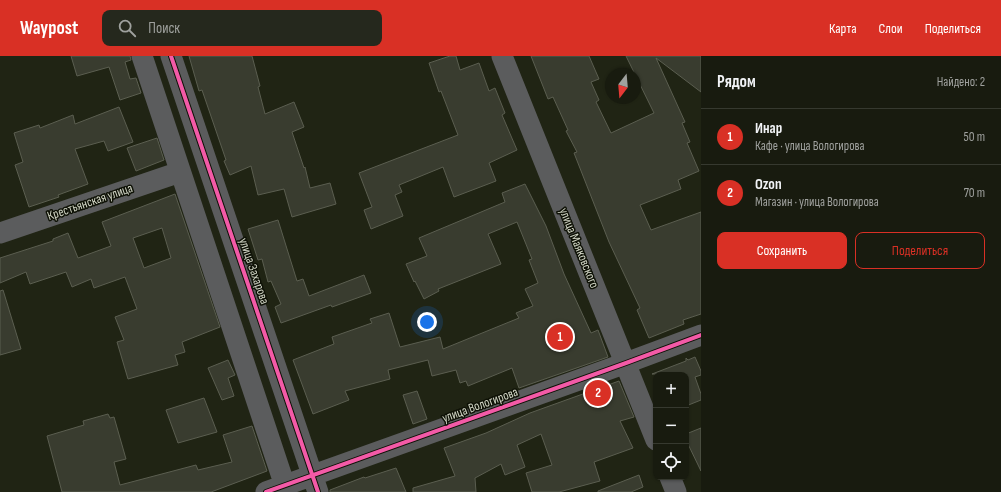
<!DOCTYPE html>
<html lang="ru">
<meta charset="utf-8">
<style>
body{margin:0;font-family:"Sofia Sans Condensed",sans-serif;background:#25281d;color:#f1f3f6}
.controls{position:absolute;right:12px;bottom:12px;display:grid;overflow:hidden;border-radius:8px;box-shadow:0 1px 3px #0004}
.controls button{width:36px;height:36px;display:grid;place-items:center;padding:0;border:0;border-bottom:1px solid #36392f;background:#181b0f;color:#f1f3f6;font:20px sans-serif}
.compass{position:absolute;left:605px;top:12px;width:36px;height:36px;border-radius:50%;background:#181b0f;box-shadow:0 1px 3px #0004;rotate:196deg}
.you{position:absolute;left:427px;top:266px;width:14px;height:14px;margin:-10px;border:3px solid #fff;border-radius:50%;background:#1a73e8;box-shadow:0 0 0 6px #1a73e833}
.badge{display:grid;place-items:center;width:26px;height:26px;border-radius:50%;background:#d93025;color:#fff;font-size:13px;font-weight:700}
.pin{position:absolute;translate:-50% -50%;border:2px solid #fff;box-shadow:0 1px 4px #0006}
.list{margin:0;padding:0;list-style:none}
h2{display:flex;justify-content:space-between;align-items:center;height:52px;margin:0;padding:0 16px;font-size:17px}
h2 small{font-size:13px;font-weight:400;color:#9fa19e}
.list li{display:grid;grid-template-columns:26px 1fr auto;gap:12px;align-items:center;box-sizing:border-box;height:56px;padding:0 16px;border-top:1px solid #36392f}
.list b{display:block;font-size:15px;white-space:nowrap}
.list p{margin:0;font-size:13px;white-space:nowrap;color:#9fa19e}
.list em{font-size:13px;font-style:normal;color:#9fa19e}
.actions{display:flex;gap:8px;padding:12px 16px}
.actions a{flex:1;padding:9px 0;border:1px solid #d93025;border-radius:8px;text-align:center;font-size:14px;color:#d93025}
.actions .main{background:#d93025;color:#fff}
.icon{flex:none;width:22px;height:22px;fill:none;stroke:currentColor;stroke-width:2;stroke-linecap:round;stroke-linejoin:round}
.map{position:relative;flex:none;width:701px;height:436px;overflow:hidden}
header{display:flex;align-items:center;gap:24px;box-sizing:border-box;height:56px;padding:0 20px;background:#d93025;color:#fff}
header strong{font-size:19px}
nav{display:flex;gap:22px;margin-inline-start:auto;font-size:14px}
.search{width:280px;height:36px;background:#25281d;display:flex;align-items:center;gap:10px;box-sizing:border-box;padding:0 14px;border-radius:8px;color:#9fa19e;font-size:15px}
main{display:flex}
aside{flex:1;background:#181b0f}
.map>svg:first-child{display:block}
.building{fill:#393c2f;stroke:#5b5e50;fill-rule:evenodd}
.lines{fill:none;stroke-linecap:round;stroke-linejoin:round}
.minor{stroke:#5b5c5d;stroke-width:21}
.cycleway-casing{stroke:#0e1106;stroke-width:6}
.cycleway{stroke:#f35aa7;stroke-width:4}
.labels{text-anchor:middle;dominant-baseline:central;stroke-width:3;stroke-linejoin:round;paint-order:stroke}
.street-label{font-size:13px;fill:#d1d5c5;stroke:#0e1106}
</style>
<header>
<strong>Waypost</strong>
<div class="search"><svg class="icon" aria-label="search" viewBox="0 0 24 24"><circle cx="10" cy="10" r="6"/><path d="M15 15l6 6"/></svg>Поиск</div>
<nav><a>Карта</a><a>Слои</a><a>Поделиться</a></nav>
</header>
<main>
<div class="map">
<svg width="701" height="436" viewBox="0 0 701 436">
<rect width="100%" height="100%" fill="#202414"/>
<path class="building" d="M71,0h59l1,4 -6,2 5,17 6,-1 5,15 -21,7 -11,-33 -32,9z
M189,0h63l8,30 -2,1 7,27 29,-12 10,25 -12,5 12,36 1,-1 5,21 20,-5 6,21 -44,13 -8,-28 -26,6 -7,-29 -21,9 -6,-14 2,-1 -24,-70 -3,1z
M450,0h6l4,14 19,-7 10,28 6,-3 10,25 -3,2 15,35 -28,13 7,18 -42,16 -11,-30 -44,18 3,7 -7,3 8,21 -32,13 -7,-19 8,-3 -13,-34 99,-38 -17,-44 -2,1 -10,-29z
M531,0h58l10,23 -8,3 8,18 -3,2 15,31 43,-20 -28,-57h75v36l-45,-34 29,64 -3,1 8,19 -3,1 12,28 -21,9 3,9 -41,16 11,25 50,-18v102l-18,6 1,4 -35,14 -12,-28 3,-2 -31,-66 -35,-89 3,-1 -11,-21 2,-1 -15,-33 -5,2z
M119,51l14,35 -25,9 -4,-10 -29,8 13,35 -30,11 1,2 -30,10 -14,-42 8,-3 -9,-29 25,-8 1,3 33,-13 2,9z
M157,82l7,22 -28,11 -9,-23z
M525,128l21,42 18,48 27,59 7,-3 10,27 -89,31 -7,-20 -44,18 -2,-5 -6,2 -4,-13 -24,6 -4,-16 -40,10 2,9 -45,12 4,9 -36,14 -20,-54 41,-16 -2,-7 40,-14 -2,-4 19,-6 11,34 40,-10 3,12 76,-31 -3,-5 17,-7 -8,-17 13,-6 -9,-23 3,-1 -15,-37 -29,12 13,30 -63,25 1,2 -15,8 -9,-18 -1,1 -8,-18 21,-8 -8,-18 86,-36 -3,-9z
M175,138l45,133 -38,15 3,10 -10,3 3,10 -50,14 -11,-37 7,-2 -9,-23 22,-8 -12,-32 -31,11 -3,-9 -19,8 -6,-15 -36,12 -4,-12 -26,11v-25l53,-17v-2l15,-6 10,25 33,-12 -9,-24zM162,172l9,30 -27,10 -11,-30z
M278,164l19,61 6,-2 6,17 55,-21 7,18 -39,14 -1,-2 -50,18 -6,-16 6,-3 -10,-23 -3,1 -6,-23 -4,1 -10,-31z
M3,234l18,59 -21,6v-64z
M695,301l6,14v4l-6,2 6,17v6l-15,6v-31l-34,-1 34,-13v-3l2,2z
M228,304l7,15 -7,3 6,18 -12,4 -14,-32z
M619,325l15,36 -14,4 13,27 -39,14 6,19 -41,11h-27l-6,-19 26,-8 -11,-31 -24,11 8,22 -20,8 -4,-11 -26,14 1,14h-63v-4l42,-12 -11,-28 42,-15 44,-20z
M417,335l10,28 -14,5 -10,-29z
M204,342l13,34 -39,11 -12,-33z
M108,358l2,4 4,-1 12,42 -12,3 6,23 76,-20 2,5 34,-8 -9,-27 29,-9 15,45 -56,21h-149l-15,-56 37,-11 -1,-4z
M701,372v43l-15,-31v-6z
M396,412l10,24h-76v-2l34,-13 1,1z
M639,419l4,12 -12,5h-33v-1z"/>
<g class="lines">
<path class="minor" d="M142,0l145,436
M171,0l147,436
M502,0l154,384
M0,177l180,-61
M670,421l6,15
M266,436l360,-129 75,-28"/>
<defs>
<path id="cycleway" d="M171,0l147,436
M266,436l360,-129 75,-28"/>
</defs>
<use href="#cycleway" class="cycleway-casing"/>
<use href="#cycleway" class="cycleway"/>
</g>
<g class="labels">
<g class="street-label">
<text transform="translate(90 146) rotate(-19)">Крестьянская улица</text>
<text transform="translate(579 192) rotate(68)">улица Маяковского</text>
<text transform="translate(254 215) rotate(71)">улица Захарова</text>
<text transform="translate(480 349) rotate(-20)">улица Вологирова</text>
</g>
</g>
</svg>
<div class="controls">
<button>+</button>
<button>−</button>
<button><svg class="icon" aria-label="locate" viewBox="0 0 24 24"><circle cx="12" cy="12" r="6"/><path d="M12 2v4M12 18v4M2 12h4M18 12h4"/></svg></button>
</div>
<svg class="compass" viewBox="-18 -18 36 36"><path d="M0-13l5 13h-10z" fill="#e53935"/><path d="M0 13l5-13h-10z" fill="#9fa19e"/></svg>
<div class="you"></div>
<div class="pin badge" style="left:560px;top:281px">1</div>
<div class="pin badge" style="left:598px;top:337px">2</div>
</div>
<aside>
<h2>Рядом<small>Найдено: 2</small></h2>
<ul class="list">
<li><span class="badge">1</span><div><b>Инар</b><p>Кафе · улица Вологирова</p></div><em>50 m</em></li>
<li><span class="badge">2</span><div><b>Ozon</b><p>Магазин · улица Вологирова</p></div><em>70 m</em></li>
</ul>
<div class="actions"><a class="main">Сохранить</a><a>Поделиться</a></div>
</aside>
</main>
